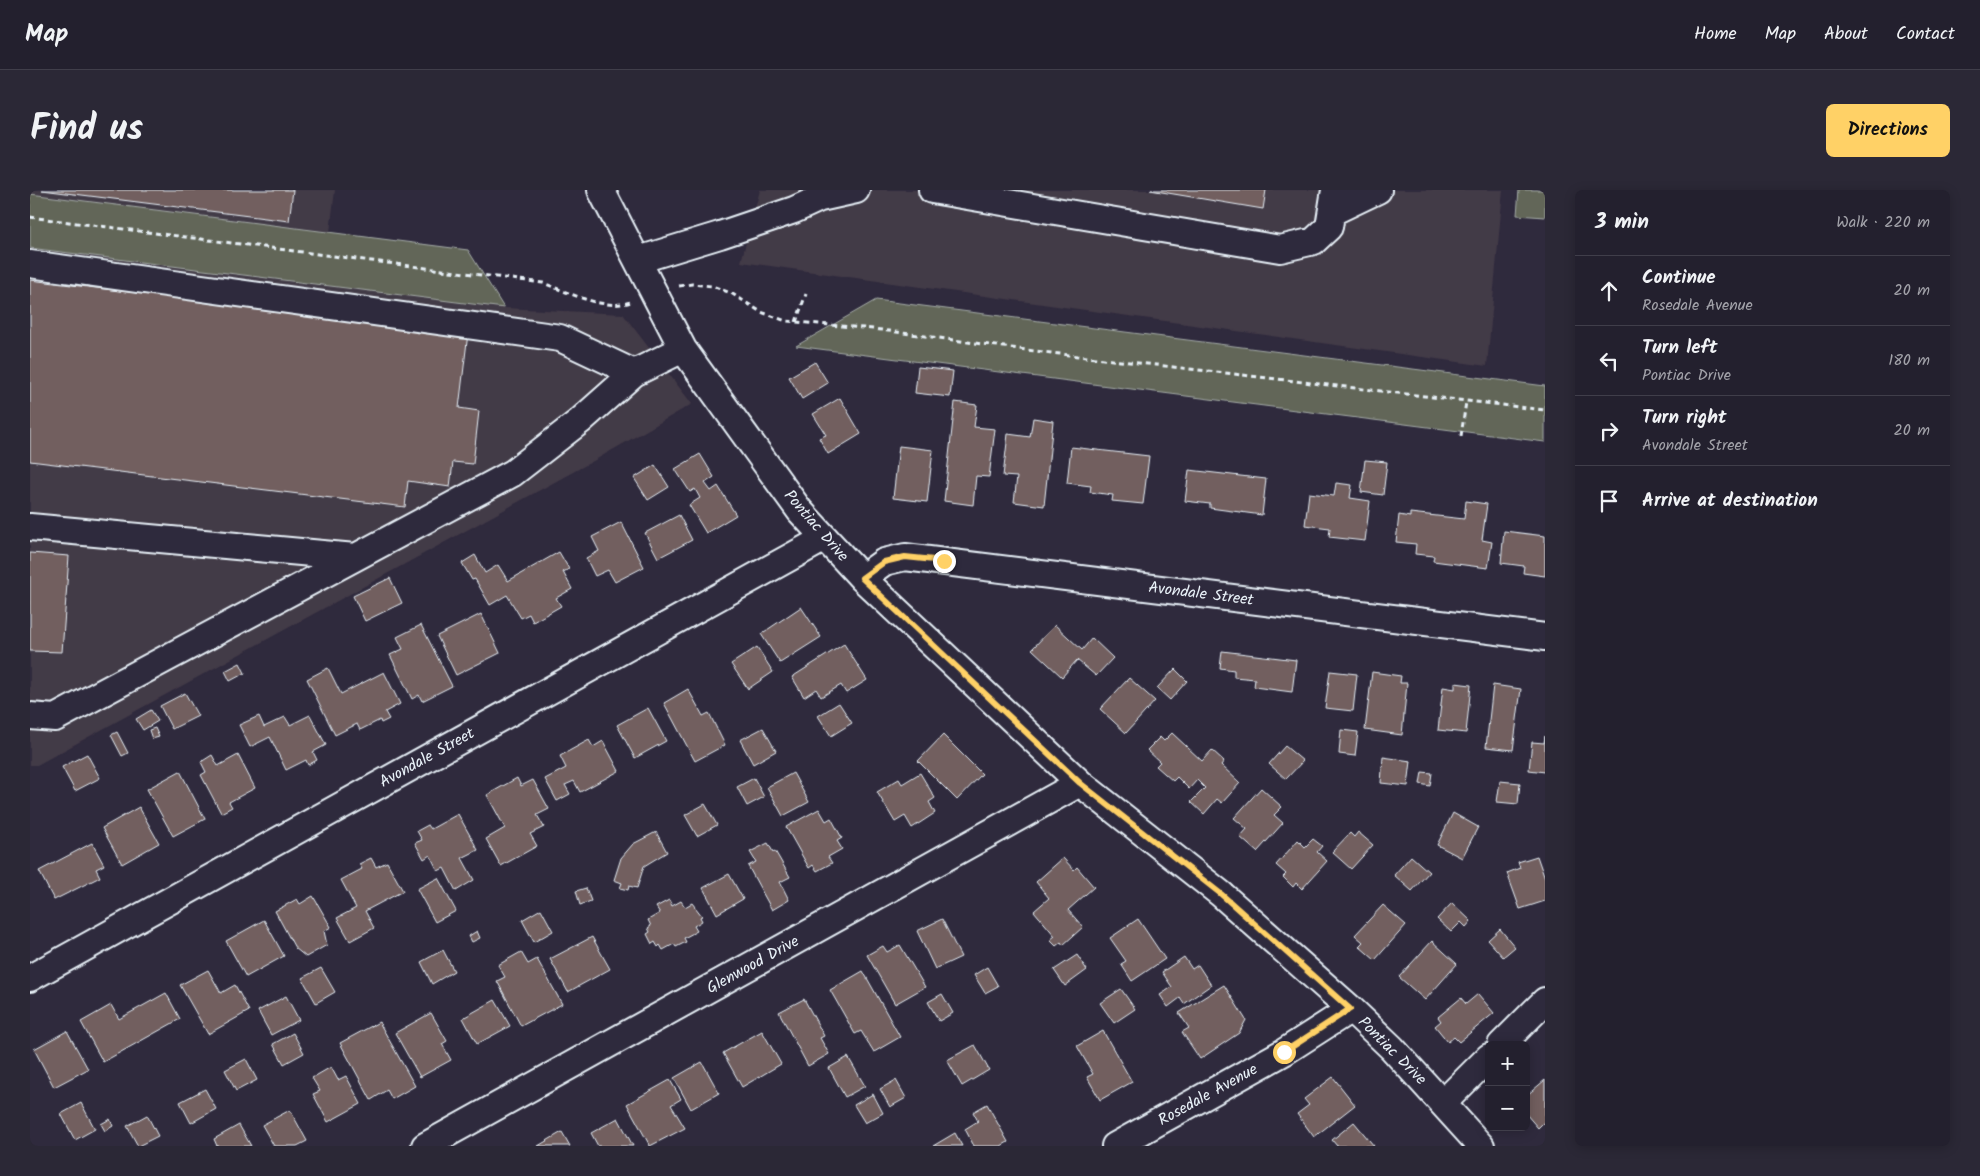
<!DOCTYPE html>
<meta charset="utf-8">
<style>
body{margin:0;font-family:Kalam,sans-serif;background:#2b2836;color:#f1f3f6}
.controls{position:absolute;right:15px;bottom:15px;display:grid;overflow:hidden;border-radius:8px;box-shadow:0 2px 12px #0003}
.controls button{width:45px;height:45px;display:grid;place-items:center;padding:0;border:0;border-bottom:1px solid #403e4a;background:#23202e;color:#f1f3f6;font:25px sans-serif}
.stop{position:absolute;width:15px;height:15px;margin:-11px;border:4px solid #ffd166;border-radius:50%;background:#fff}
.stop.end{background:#ffd166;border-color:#fff;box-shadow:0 1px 5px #0008}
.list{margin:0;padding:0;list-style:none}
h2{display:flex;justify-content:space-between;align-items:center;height:65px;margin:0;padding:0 20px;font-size:21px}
h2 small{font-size:16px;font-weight:400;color:#a3a3aa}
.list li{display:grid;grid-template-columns:32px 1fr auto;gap:15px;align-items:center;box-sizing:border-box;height:70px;padding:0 20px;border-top:1px solid #403e4a}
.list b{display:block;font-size:19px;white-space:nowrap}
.list p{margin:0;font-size:16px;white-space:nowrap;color:#a3a3aa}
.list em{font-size:16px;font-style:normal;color:#a3a3aa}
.icon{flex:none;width:28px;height:28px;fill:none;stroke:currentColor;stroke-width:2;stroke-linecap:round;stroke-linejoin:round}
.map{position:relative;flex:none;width:1515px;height:956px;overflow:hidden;border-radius:8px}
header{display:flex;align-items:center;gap:30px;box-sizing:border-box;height:70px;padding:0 25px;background:#23202e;border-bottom:1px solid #403e4a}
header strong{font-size:24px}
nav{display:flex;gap:28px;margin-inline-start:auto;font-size:18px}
.intro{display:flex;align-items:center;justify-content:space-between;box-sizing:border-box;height:120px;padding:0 30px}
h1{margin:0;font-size:35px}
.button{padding:12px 22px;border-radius:8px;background:#ffd166;color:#111;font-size:18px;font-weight:700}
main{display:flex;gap:30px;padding:0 30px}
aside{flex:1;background:#23202e;border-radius:8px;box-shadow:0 2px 12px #0003}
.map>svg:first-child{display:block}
.built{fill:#433a47}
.green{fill:#626658;stroke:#a5aca8}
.building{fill:#725f5f;stroke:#e8f1f8}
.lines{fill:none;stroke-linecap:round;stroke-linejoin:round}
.minor-casing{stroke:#e8f1f8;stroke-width:30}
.path{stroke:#e8f1f8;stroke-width:3;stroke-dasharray:5 4;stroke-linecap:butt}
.minor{stroke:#2f2a3d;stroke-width:26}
.route{stroke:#ffd166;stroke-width:6}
.labels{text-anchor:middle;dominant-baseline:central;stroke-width:4.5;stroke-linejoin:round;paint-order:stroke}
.street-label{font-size:16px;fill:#e8f1f8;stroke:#2f2a3d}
</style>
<header>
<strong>Map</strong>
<nav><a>Home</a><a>Map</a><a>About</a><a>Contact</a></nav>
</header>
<div class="intro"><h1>Find us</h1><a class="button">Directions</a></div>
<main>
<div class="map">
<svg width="1515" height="956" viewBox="0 0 1515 956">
<rect width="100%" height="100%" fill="#2f2a3d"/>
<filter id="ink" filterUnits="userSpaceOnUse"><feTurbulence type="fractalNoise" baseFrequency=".02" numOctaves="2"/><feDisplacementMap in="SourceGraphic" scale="10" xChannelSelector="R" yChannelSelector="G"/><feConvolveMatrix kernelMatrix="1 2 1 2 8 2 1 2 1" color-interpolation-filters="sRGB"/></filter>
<g filter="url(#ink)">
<path class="built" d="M0,0h305l-5,42 -300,-38z
M730,0h743l-16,176 -746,-104z
M0,58l474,60 119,6 69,90 -97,56 -558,305h-7z"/>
<path class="green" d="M1489,0h26v27l-28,-2z
M0,4l438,56 36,58 -474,-60z
M846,110l669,86v56l-749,-96z"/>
<path class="building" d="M12,0h251l-4,31z
M1120,0h116l-3,19z
M0,90l438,53 -9,75 20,3 -6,53 -20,-2 -3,25 -42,-6 -3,26 -375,-46z
M785,172l13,21 -26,16 -13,-22z
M888,177l35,4 -3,26 -35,-4z
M810,208l21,36 -33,20 -9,-16 7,-3 -13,-21z
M925,212l22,3 -3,22 21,2 -6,48 -13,-1 -3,29 -29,-4z
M1003,228l20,3 -9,85 -30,-4 3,-25 -14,-1 5,-42 22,3z
M869,256l34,4 -6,52 -34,-4z
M1041,257l78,9 -6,48 -31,-3 1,-6 -23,-3 1,-6 -24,-3z
M670,264l14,23 -9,6 6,8 7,-5 18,29 -30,18 -17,-28 11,-7 -5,-9 -5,3 -15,-23z
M1335,270l22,2 -4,33 -22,-3z
M625,275l14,22 -21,13 -14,-22z
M1159,280l77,9 -4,36 -52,-7v-4l-25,-3z
M1306,293l16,2 -2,13 20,3 -5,40 -36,-4 1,-9 -25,-3 4,-32 25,3z
M1436,311l21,3 -5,36 10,2 -4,26 -55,-7 1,-5 -19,-2 1,-10 -20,-2 3,-27 11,2v-4l54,6z
M649,325l13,25 -34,18 -13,-25z
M591,332l23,45 -29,15 -7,-12 -13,6 -9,-18 13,-7 -7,-14z
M1474,341l41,5v40l-22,-3 1,-7 -23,-3z
M529,362l10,17 -6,3 9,17 -16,9 5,8 -28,16 -4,-8 -8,4 -14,-23 -17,10 -15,-26 -3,1 -10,-17 13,-8 10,18 13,-8 10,16z
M0,363l39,3 -7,96 -32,-1z
M360,388l12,25 -37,18 -12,-25z
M771,417l20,30 -41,26 -19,-29z
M451,424l19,39 -44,22 -19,-39z
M391,435l31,61 -30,15 -3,-6 -7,4 -22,-44 13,-6 -6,-12z
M1025,435l27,25 10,-12 21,20 -17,18 -19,-16 -15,17 -30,-28z
M814,454l23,36 -21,13 -5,-8 -20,12 -5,-8 -12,8 -12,-20z
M727,457l16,25 -25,17 -17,-25z
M1192,461l74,9 -4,32 -38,-5 1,-8 -21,-2v-7l-14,-2z
M210,473l5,10 -15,8 -5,-10z
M298,478l13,26 43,-22 16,32 -15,8 4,7 -8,4 -1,-3 -20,10 -3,-6 -22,11 -28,-56z
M1145,479l12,12 -17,19 -13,-12z
M1300,481l27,3 -4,37 -28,-3z
M1342,482l29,4 -1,7h7l-5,52 -37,-5z
M1099,488l26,23 -29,32 -26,-24z
M1425,493l16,2 -5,48 -28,-3 5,-43 12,2z
M1463,495l28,4 -8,61 -27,-3z
M658,499l15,27 6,-3 16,32 -30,16 -31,-58z
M155,503l13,23 -26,13 -12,-23z
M809,513l13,20 -21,13 -13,-20z
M618,518l18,33 -31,17 -18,-33z
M121,520l7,11 -15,9 -7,-11z
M280,525l16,30 -13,7 4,8 -9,5 -2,-5 -20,10 -16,-33 -20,10 -11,-22 20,-9 5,11 21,-10 5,8z
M125,538l4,9 -7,2 -3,-9z
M733,538l13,23 -23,13 -13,-24z
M1311,540l17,2 -3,24 -16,-2z
M87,542l11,21 -6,3 -11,-21z
M1142,543l30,28 10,-11 12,11 -3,4 19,18 -18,20 -5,-4 -13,15 -13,-12 14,-14 -8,-8 -8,9 -12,-12 -4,4 -17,-15 4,-4 -13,-12 13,-13 4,4z
M913,545l39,39 -25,26 -39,-39z
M1515,546v36l-16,-2 3,-28 12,1z
M559,550l4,7 10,-6 16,30 -39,21 -6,-11 -9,4 5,9 -13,7 -12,-22 21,-11 -6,-12z
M1255,556l18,15 -17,18 -17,-15z
M57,564l13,24 -25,13 -13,-24z
M182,565l6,11 20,-11 17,33 -26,14 3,5 -11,6 -20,-38 5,-3 -5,-10z
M1353,567l28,4 -3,25 -27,-3z
M150,581l25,48 -32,17 -26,-47z
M1392,582l10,1 -2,13 -10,-2z
M763,583l16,29 -26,14 -16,-29z
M890,583l15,25 -6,4 6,11 -23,15 -7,-12 -10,6 -18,-30 22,-13 3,5z
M487,588l4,8 12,-6 16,29 -12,6 7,12 -14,7 7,12 -36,20 -15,-27 19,-11 -18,-33z
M724,588l10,19 -17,9 -10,-19z
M1470,591l20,2 -2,21 -21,-2z
M1231,598l21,19 -8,8 9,8 -26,29 -17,-15 7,-8 -13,-11z
M675,614l12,21 -20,11 -12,-21z
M109,617l20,36 -37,21 -20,-36z
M789,619l7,12 5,-3 11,20 -5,3 5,8 -14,8 4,6 -15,8 -4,-6 -4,3 -23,-41z
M1423,623l25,14 -16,31 -25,-13z
M428,624l20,36 -16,8 12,22 -18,11 -12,-23 -6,3 -8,-16 -6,4 -9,-16 7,-3 -5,-9 11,-6 3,4z
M626,642l11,20 -23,14 -7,22 -8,-2 -1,4 -8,-2 2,-5 -8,-3 7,-22 12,-14z
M1328,642l15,13 -22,24 -19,-17 18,-19 4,4z
M1283,649l9,7 -5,6 10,9 -25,28 -6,-6 -3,4 -10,-10 3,-3 -10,-9 22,-25 7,7z
M62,653l12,22 -8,4 4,8 -46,23 -15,-29z
M738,653l5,9 2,-1 15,26 -10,5 9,18 -17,10 -24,-44 8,-4 -6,-10z
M1381,666l18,16 -17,19 -18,-16z
M1507,666l8,23v22l-25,8 -13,-36 13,-5 -2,-6z
M341,668l5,9 11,-5 16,29 -38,20 9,17 -24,13 -13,-23 19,-10 -15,-28 21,-11 -3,-5z
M1033,668l11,12 3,-3 17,20 -26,23 15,17 -20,18 -2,-3 -5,4 -6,-6 5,-4 -21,-25 15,-13 -13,-16z
M699,684l14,25 -26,15 -14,-26z
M408,688l18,33 -21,11 -18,-33z
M556,698l5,13 -11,4 -4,-14z
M283,706l18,31 -7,4 3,14 -21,12 -11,-9 -20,-37 22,-12 3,5z
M639,710l3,6 9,-5 4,6 7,-4 10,13 -2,1 2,4 -8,5 3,5 -13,7 2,4 -10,5 -2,-3 -11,6 -3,-5 -2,2 -3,-5 -3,2 -5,-10 3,-2 -2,-4 3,-2 -3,-6 12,-7 -4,-6z
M1422,713l19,18 -5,6 -5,-5 -10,10 -14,-13z
M1353,715l23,20 -31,35 -16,-14 4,-4 -8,-7z
M511,719l12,22 -19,11 -12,-22z
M912,729l19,38 -26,12 -18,-38z
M1108,729l27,40 -33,22 -11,-17 5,-3 -16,-23z
M234,730l20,36 -38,21 -20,-36z
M1470,739l15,18 -12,10 -15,-17z
M447,741l3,7 -8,4 -3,-6z
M562,747l18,32 -42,23 -18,-33z
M1402,751l25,23 -32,36 -26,-23z
M870,755l25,42 -30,17 -28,-49 16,-9 4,6z
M413,760l11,21 -22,13 -11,-22z
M491,762l7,12 9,-5 25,45 -41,22 -24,-45 8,-4 -7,-12z
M1047,765l10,15 -22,16 -11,-16z
M1154,767l8,12 6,-4 13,20 -27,19 -4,-6 -12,9 -8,-12 12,-8 -10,-15z
M957,777l11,19 -13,7 -11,-18z
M291,778l14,24 -19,11 -14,-25z
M178,780l13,23 14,-8 14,26 -41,23 -28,-49z
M833,781l37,66 -26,15 -13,-21 -6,3 -25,-44z
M1194,795l22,35 -7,13 -39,26 -18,-27 7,-4 -10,-15z
M1091,799l14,20 -21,14 -14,-20z
M136,803l14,26 -77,43 -22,-40 30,-17 8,14z
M912,804l11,19 -14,8 -11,-19z
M1448,804l16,19 -35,29 -5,-5 -6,5 -13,-16 6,-5 -3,-4 23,-19 5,6z
M256,806l13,24 -28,15 -13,-24z
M774,809l20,37 -4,2 9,16 -21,12 -29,-54z
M465,810l15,26 -33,18 -14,-26z
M401,823l16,28 -5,3 9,16 -31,17 -25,-44z
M349,832l36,64 -23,13 -5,-9 -16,10 -31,-57z
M37,841l21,38 -34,18 -20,-38z
M732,841l19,33 -39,23 -19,-34z
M1073,841l29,51 -32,18 -13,-23 6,-3 -16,-28z
M263,843l11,20 -20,11 -11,-20z
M945,855l14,25 -27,16 -15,-26z
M818,867l17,29 -20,11 -16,-29z
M216,869l11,21 -21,11 -11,-21z
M672,872l17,31 -28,16 -17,-31z
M301,877l7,13 8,-4 15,28 -33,18 -15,-28 7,-3 -8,-13z
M1303,887l22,28 -41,32 -17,-23 12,-9 -5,-6z
M640,890l11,19 -10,6 14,23 -35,18 -23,-42z
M866,890l10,18 -16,9 -10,-18z
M1515,890v41l-7,7 -12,-14v-18z
M175,899l11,20 -25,14 -11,-21z
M843,904l10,19 -18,10 -11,-18z
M51,913l14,26 -20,11 -14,-26z
M957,914l21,38 -7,4h-27l-9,-17 13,-8 -5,-9z
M260,920l17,31 -10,5h-23l-12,-21z
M117,925l11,21 -20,10 -11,-20z
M588,928l15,28h-35l-7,-13z
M80,929l3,7 -8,5 -4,-7z
M1324,932l20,24h-37l-5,-6z
M209,935l12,21h-34l-3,-7z
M532,942l8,14h-32z
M925,943l7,13h-29z"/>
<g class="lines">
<defs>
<path id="minor" d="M571,0l82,159 117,162 62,67 218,205 141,111 130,115 41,39 89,98
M902,0l348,59 34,-8 15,-14 6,-37
M1302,22l46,-22
M608,70l82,-25 74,-25 26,-12 36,-8
M0,74l530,74 74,35
M0,337l325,30
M832,388l22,-16 21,-5 640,80
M0,526l25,2 458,-245 67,-52 54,-48 49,-24
M0,788l795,-440
M1471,855l44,-44
M1413,913l46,-46
M395,956l655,-363
M1085,956l169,-94 67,-43"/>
</defs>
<use href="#minor" class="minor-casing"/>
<path class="path" d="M0,27l513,66c28,10 59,28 88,19
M649,96l13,-2 20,2 19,7 30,19 25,9 88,8 152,21 519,60
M766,132l10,-28
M1431,246l5,-34"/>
<use href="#minor" class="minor"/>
</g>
</g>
<g class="lines" filter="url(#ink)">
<path class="route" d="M914,371l-39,-4 -21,5 -22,16 218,205 141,111 129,115 -66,43"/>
</g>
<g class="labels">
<g class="street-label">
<text transform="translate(786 336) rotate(49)">Pontiac Drive</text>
<text transform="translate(1171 404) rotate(7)">Avondale Street</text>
<text transform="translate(397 568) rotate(-29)">Avondale Street</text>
<text transform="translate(723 775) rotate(-29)">Glenwood Drive</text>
<text transform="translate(1362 861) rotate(45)">Pontiac Drive</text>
<text transform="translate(1178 905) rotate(-29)">Rosedale Avenue</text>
</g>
</g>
</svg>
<div class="controls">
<button>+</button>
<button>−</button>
</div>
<div class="stop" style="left:1254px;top:862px"></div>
<div class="stop end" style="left:914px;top:371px"></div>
</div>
<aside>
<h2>3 min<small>Walk · 220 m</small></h2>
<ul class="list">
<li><svg class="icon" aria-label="ahead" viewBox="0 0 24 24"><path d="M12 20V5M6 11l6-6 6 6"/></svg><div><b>Continue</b><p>Rosedale Avenue</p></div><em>20 m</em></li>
<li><svg class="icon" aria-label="left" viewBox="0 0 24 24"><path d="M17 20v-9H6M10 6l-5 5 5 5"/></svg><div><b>Turn left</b><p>Pontiac Drive</p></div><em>180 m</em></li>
<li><svg class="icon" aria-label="right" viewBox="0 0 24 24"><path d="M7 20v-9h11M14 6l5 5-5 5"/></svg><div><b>Turn right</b><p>Avondale Street</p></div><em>20 m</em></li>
<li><svg class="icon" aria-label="arrive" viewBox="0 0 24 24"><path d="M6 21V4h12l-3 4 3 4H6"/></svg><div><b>Arrive at destination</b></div></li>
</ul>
</aside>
</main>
